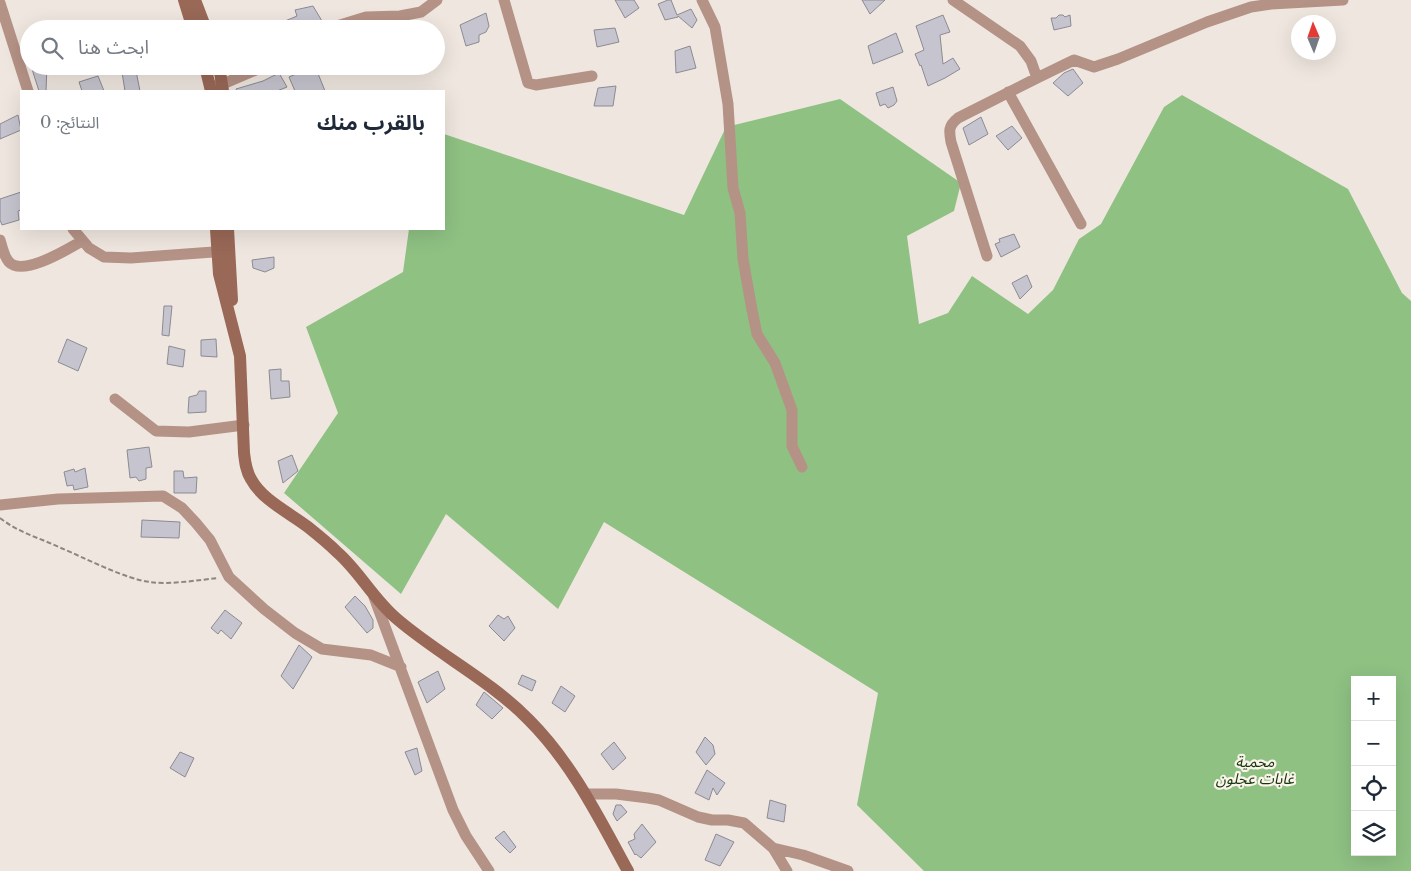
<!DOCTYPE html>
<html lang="ar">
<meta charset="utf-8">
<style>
body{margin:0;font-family:"Libre Baskerville","Noto Sans Arabic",serif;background:#f2f2f3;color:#1f2937;direction:rtl}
.controls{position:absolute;right:15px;bottom:15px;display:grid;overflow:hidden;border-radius:0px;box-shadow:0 5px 20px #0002}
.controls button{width:45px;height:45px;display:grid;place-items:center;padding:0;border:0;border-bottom:1px solid #e0e1e3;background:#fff;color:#1f2937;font:25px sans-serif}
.compass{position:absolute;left:1291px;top:15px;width:45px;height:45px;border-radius:50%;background:#fff;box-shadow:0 5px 20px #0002;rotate:358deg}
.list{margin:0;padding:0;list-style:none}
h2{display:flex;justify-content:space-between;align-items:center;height:65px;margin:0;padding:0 20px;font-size:21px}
h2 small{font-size:16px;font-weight:400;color:#747a83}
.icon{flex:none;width:28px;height:28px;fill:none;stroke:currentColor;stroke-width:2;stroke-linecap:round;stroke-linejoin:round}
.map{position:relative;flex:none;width:1411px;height:871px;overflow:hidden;direction:ltr}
.search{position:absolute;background:#fff;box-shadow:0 5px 20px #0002;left:20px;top:20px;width:425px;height:55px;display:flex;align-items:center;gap:12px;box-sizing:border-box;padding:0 18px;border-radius:28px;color:#747a83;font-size:19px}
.panel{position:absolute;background:#fff;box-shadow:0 5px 20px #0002;left:20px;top:90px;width:425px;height:140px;border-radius:0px;direction:rtl}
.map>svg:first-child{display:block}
.forest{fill:#8fc183;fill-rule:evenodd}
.building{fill:#c6c4ce;stroke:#8c8a93}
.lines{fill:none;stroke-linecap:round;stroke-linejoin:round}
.path{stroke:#8b8681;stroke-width:2;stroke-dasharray:5 2.5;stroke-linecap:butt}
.street{stroke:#b59286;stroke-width:11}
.secondary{stroke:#996857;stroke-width:12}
.labels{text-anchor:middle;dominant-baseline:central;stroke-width:4.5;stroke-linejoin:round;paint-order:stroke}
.park-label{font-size:15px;font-style:italic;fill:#16380d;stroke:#fcf4ec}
</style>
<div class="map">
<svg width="1411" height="871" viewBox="0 0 1411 871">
<rect width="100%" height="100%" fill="#efe7df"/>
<path class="forest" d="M1182,95l166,94 54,104 9,8v570h-487l-67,-66 21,-112 -274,-171 -46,87 -112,-95 -45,80 -117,-101 54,-80 -32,-86 97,-55 6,-43h35v-95l240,81 42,-88 114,-28 121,84 -7,28 -47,25 12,88 29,-11 24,-37 56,38 25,-24 26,-51 22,-15 63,-117zM1355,680h37v172h-37z"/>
<path class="building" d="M615,0h19l5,8 -14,10z
M668,0h3l6,15 14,-6 6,11 -5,8 -14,-12v1l-13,3 -7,-16z
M862,0h23l-15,14z
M313,6l9,15 -28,8h-28l31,-13 -2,-6z
M486,13l3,13 -3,6 -7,3v7l-13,4 -6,-21z
M943,15l7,17 -10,3 3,29 10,-6 7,11 -15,9 -17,8 -7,-21 -1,1 -5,-12 9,-4 -8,-24z
M1059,15h4l2,2 5,-2 1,11 -17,4 -3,-12h5z
M615,28l4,14 -22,5 -3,-17z
M896,33l7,19 -30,12 -5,-18z
M690,46l6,22 -20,5 -1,-22z
M31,66h16l-1,25h-7z
M121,66h14l5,25h-15z
M315,66l10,25h-30l-6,-14z
M1073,69l10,14 -15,13 -15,-13 11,-10z
M279,73l8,14 -10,4h-40l-1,-2 27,-8z
M98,76l6,15h-22l-3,-9z
M616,86l-3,20h-19l4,-18z
M893,87l4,14 -3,4 -6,3 -3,-4 -5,2 -4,-13z
M18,115l3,15 -21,9v-15z
M981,117l7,17 -19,11 -6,-17z
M1012,126l10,12 -14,12 -12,-14z
M21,192v18l-3,1 1,9 -17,5 -2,-5v-21z
M1014,234l6,13 -19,10 -6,-13 5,-2 -1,-3z
M274,257v11l-9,4 -12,-4 -1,-8z
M1027,275l5,12 -12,12 -8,-16z
M164,306h8l-3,30 -7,-1z
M67,339l20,9 -9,23 -20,-9z
M216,339l1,18 -16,-1v-16z
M169,346l16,4 -2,17 -16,-3z
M281,369v12h8l1,16 -19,2 -2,-29z
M199,391h7v21l-18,1 1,-16 8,-2z
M149,447l3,20 -6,1v11l-7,2 -3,-4 -6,1 -3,-28z
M292,455l6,16 -15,12 -5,-22z
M85,468l3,19 -14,3 -1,-5 -6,1 -3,-14 10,-3 1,3z
M174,471h9l1,7 13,-1 -1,16h-22z
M142,520l38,2 -1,16 -38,-1z
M355,596l10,10 8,14v8l-6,5 -22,-26z
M225,610l17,13 -11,16 -10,-9 -3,4 -7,-6z
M498,615l6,4 4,-3 7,12 -11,13 -15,-15z
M299,645l13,12 -19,32 -12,-13z
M438,671l7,18 -18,14 -9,-21z
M522,675l14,6 -4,10 -14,-7z
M561,686l14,10 -10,16 -13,-9z
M484,692l19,16 -11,11 -16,-14z
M705,737l8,8 2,9 -9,11 -10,-13z
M614,742l12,16 -13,12 -12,-16z
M417,748l5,23 -7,4 -10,-23z
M180,752l14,6 -9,19 -15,-9z
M707,770l18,13 -8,12 -4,-7 -4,12 -14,-7z
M770,800l16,5 -2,17 -17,-4z
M616,805h5l6,7 -10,9 -4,-7z
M642,824l14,18 -15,16 -5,-4 -1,1 -7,-13 7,-3 -1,-5z
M504,831l12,16 -6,6 -15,-15z
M716,834l18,8 -14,24 -15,-6z"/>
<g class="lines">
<path class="path" d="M0,518c19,15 40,20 61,30 24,10 64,31 89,34 20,3 48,-2 68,-4"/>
<path class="street" d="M504,0l24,83 8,2 56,-9
M702,0l13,27 13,77 5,84 7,25 3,46 9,51 5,24 18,29 17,47v36l10,21
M953,0l67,46 11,15 6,17 -79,40c-10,8 -9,13 -7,24l36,114
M0,3l28,88
M327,29l39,-12 34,-1 21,-4 16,-12
M1037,78l37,-18 20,7 24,-8 89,-37 44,-15 20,-3 72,-4
M214,86l9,-2 42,-18
M1008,92l73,132
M73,229l16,19 15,9 27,1 96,-7
M0,240c2,6 4,17 9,22 14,15 59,-13 73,-21
M115,399l41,32 33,1 55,-7
M0,505l58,-6 105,-3 19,12 14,15 14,17 19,37 35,32 31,24 27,16 49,6 30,12
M374,597l79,213 13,26 23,35
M585,794h31l32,4 11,2 39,17 14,3h16l16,3 29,25 14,23
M773,848l30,7 45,16"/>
<path class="secondary" d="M184,0l9,29
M195,0l11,29
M205,66l6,25
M219,66l4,25
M216,229l3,45 21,82 4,97c1,9 2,18 7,26 11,21 39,34 57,48 10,8 20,16 29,25 23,20 36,47 60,67 42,36 93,61 132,101 43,43 70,98 99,151
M228,229l4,71"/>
</g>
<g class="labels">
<g class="park-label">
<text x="1255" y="761">محمية<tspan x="1255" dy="17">غابات عجلون</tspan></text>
</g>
</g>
</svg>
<div class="controls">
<button>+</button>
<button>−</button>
<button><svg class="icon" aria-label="locate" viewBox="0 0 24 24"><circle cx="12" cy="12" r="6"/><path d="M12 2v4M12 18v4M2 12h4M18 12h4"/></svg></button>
<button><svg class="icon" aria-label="layers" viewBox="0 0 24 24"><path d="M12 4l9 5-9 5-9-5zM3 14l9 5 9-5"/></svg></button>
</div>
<svg class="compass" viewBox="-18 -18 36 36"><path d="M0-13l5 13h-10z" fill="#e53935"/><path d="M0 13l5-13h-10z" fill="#747a83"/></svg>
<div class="search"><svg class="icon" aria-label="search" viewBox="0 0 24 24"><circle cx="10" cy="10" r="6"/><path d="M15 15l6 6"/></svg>ابحث هنا</div>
<section class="panel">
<h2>بالقرب منك<small>النتائج: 0</small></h2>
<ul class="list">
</ul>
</section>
</div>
